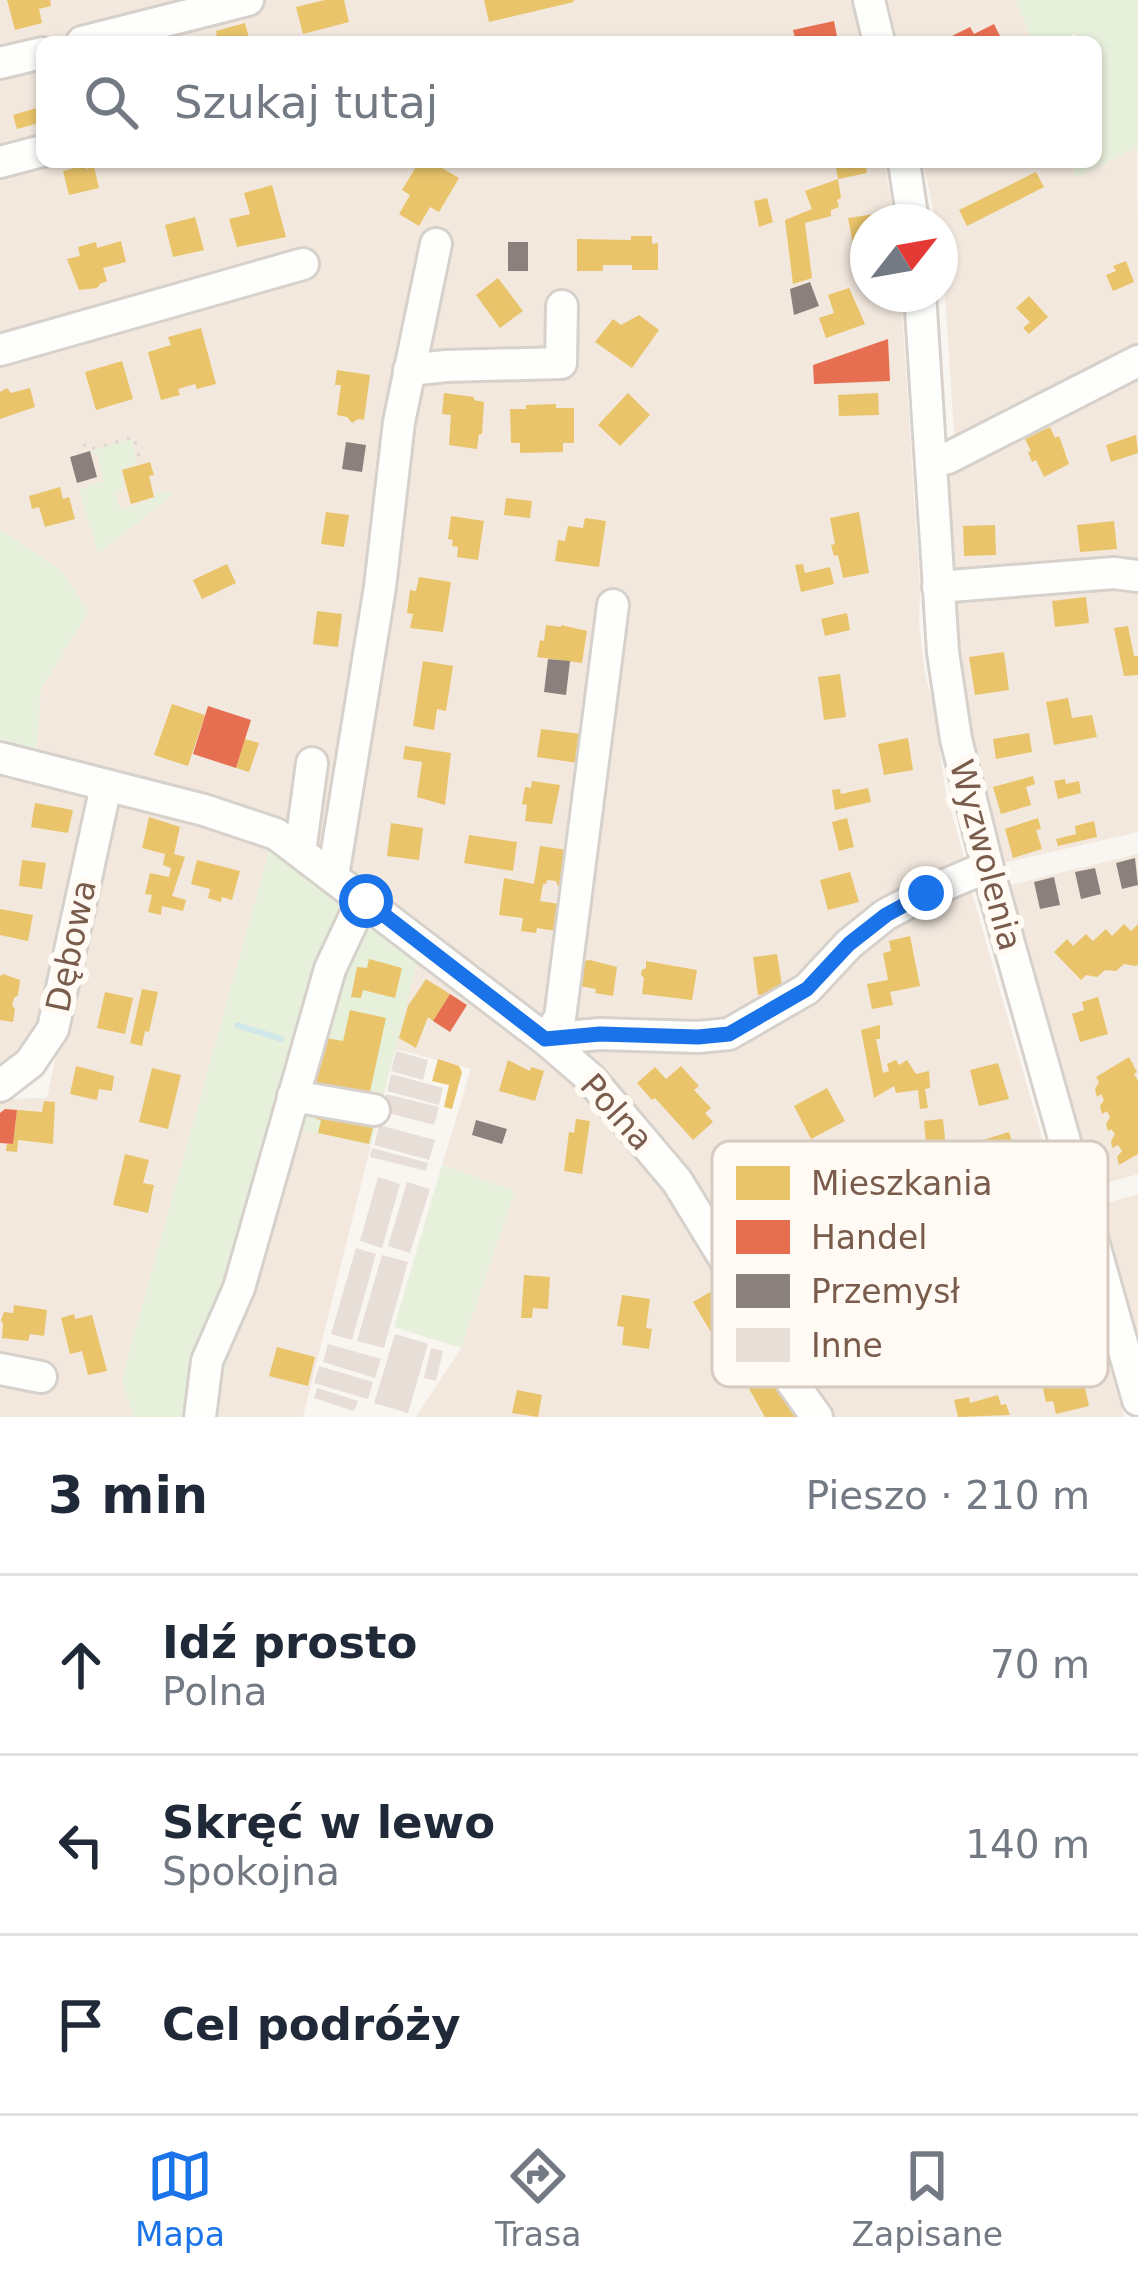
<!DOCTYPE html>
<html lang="pl">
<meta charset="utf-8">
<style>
body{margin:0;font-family:"DejaVu Sans",sans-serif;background:#f6f6f7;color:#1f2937}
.compass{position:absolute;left:850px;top:204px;width:108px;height:108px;border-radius:50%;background:#fff;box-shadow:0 3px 9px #0004;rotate:59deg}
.stop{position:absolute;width:36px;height:36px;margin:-27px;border:9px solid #1a73e8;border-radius:50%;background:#fff}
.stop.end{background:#1a73e8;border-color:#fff;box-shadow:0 3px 12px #0008}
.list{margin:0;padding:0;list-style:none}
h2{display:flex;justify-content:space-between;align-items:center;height:156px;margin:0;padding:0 48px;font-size:51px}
h2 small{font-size:39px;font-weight:400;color:#747a83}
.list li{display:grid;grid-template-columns:78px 1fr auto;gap:36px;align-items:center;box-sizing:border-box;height:180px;padding:0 48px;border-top:3px solid #e0e1e3}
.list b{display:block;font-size:45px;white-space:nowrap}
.list p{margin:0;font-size:39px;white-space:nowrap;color:#747a83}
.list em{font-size:39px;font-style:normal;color:#747a83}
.icon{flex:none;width:66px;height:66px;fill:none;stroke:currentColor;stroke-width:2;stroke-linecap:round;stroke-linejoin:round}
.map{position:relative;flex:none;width:1138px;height:1417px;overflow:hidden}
.search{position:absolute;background:#fff;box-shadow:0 3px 9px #0004;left:36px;right:36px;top:36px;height:132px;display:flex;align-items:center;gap:30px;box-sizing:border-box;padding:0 42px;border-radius:18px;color:#747a83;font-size:45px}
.sheet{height:696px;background:#fff}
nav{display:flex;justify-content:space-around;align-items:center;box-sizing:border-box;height:168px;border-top:3px solid #e0e1e3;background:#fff;font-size:33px;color:#747a83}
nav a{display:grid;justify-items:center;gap:6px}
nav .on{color:#1a73e8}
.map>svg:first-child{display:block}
.residential{fill:#f2e8de}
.green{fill:#e7f0db}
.homes{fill:#e9c46a}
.shops{fill:#e76f51}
.industry{fill:#8a817c}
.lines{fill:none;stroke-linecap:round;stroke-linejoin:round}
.stream{stroke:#d0e8ea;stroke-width:6}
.building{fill:#e6ded7}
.minor-casing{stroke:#d7d1cb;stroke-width:36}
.path{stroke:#dcd5d0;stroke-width:3;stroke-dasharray:3 9;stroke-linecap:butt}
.minor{stroke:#fefefd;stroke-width:30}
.route{stroke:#1a73e8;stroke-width:15}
.labels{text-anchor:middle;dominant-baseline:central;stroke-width:12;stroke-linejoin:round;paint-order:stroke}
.street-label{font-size:33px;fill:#7a5c4d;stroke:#fffaf3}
.key{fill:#fffaf3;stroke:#d7cbc1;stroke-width:3}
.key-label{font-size:33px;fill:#7a5c4d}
</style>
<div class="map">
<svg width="1138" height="1417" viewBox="0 0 1138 1417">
<rect width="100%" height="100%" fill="#f9f5f0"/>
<path class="residential" d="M0,0h854l8,42h-820v120h843l9,60h-26v72h33l19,296 -1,32 6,52 9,34 11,80 20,73 -145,104 -110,65 -142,-9 -40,-10 -202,-151 -290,-105 5,-66 47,-77 -27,-42 -61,-41z
M888,0h128l17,42h-136z
M1137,145l1,209 -183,91 -15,-223h-4l-13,-60h152l1,14z
M1138,373v194l-185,12 -5,-110z
M1138,578v254l-134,31 -26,-97 -11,-57 -7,-52 -4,-63z
M0,764l91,31 -50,235 -41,45z
M115,796l156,48 292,222 102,120 138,231h-387l45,-69 54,-157 -73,-26 29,-96 -76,-20 -92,368h-303v-318l47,-1 59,-283z
M1138,854v320l-42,12 -86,-301z
M970,886l67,234 87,297h-296l-249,-364 4,-12 139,3 132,-99z
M1138,1194v148l-38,-137z"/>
<path class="green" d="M1016,0h122v147l-63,30v-15h21v-120h-19l-1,-9 -18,9h-25z
M132,439l5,25 -17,5 5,19 -10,3 5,19 35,-12v-3l15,-4 1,5 -73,58 -19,-65 25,-8 -7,-28 -5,1 -1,-4z
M0,529l61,41 27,42 -47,77 -5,66 -36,-6z
M271,844l149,107 -49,194 -76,-17 -83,289h-79l-11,-39z
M442,1165l73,26 -54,157 -67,-21z"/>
<path class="homes" d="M7,0h43l1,6 -12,3 3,14 -27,7z
M325,0h19l5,22 -46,12 -7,-27z
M484,0h89l1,2 -85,20z
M245,23l5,19h-32l-2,-11z
M40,107l2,15 -25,7 -4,-14z
M419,162h13l27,16 -20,34 -9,-5 -11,19 -20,-12 11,-19 -8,-5z
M835,162h30l2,11 -29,6z
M86,165v4l8,-2 5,21 -30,7 -6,-24z
M1036,172l8,15 -77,39 -8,-16z
M838,179l3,19 -4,2 2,7 -8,3v6l-26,7 7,55 -19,6 -8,-64 27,-11 -7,-18z
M272,185l14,52 -49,10 -8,-28 21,-5 -6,-21z
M767,198l6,24 -14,5 -5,-26z
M882,213l1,9h-15v39l-11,4 -9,-47z
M195,217l9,33 -31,7 -8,-32z
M631,236h21v8l6,-1v27h-26v-5h-29v6h-26v-32l54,1z
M121,241l5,21 -23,6 4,13 -7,3 -3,4 -18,2 -12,-31 13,-3 -2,-9 18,-5 1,6z
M1126,261l8,21 -21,9 -7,-16 10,-4 -3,-5z
M498,278l25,33 -23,17 -24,-33z
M849,288l16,36 -39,14 -7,-20 15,-5 -6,-18z
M1029,296l19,21 -19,17 -6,-6 7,-6 -14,-14z
M639,315l20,15 -27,38 -37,-26 18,-23 8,6z
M201,328l15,56 -19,5 -2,-5 -17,5 2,6 -19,5 -13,-48 23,-7 -3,-8z
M122,361l11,38 -37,11 -11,-38z
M337,370l33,5 -6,45 -6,-1 -6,4 -5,-6 -10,-2 4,-30h-6z
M7,388l4,5 19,-5 5,19 -35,12v-27z
M444,393l30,4v3l10,2 -2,32h-3l-2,15 -28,-4 2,-30 -9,-1z
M628,393l22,22 -30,31 -22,-21z
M878,393l1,22 -40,1 -1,-21z
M556,404v4h18v35h-11v9l-43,1v-10h-9l-1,-34h16v-4z
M1050,427l5,11 4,-2 10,28 -25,13 -8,-17 -4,2 -4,-10 3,-1 -6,-12z
M1136,435l2,18 -27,9 -5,-17z
M150,462l4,13 -5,1 5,21 -23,7 -9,-34z
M60,487l3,12 6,-2 6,22 -30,8 -6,-20 -7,2 -3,-13z
M506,498l26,3 -2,17 -26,-3z
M326,512l23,3 -5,32 -23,-3z
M859,512l10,61 -26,5 -5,-23 -4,1 -3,-11 4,-1 -5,-26z
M451,516l33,5 -6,39 -21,-3 1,-10 -6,-1 1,-6 -5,-1z
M585,518l21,3 -7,46 -44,-6 3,-21 7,1 3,-15 15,2z
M1114,521l3,28 -37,3 -3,-27z
M995,525l1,30 -32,1 -1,-30z
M227,564l9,19 -34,16 -9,-19z
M803,564l2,9 25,-6 4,17 -33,8 -6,-27z
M419,577l32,5 -8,50 -33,-4 3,-14 -6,-1 3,-23 6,1z
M1086,597l3,26 -34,4 -3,-26z
M317,611l25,3 -4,33 -25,-3z
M847,613l3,17 -25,6 -4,-17z
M546,625l15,2v-2l26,6 -5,32 -45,-6 3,-17 4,1z
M1128,626l6,30h4v19l-14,1 -10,-48z
M1004,652l5,38 -34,5 -6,-38z
M423,661l30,5 -7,45 -9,-2 -3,21 -21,-4z
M840,674l6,43 -22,3 -6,-43z
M1068,698l4,20 20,-3 5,22 -43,8 -8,-43z
M172,704l33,11 -17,51 -34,-11z
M541,729l41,5 -4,29 -41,-6z
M1029,733l3,19 -36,7 -3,-20z
M908,738l5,32 -29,5 -6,-31z
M245,739l14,4 -10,29 -13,-4z
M405,746l46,7 -6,52 -28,-8 5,-35 -19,-3z
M1033,776l2,8 -9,3 5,18 -30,9 -8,-27z
M1065,779l1,5 13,-3 2,12 -23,6 -4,-18z
M532,781l28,4 -8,39 -27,-3 2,-16 -5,-1 3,-17 6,1z
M868,788l3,14 -36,8 -3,-20 8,-1 1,5z
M35,803l38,7 -5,23 -37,-6z
M149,817l31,10 -6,27 11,3 -13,39 14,4 -3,11 -21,-5 -1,9 -13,-3 4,-17 -7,-1 5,-21 19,4 2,-9 -8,-3 2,-11 -23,-6z
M847,818l7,29 -15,4 -7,-29z
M1038,818l3,11 -5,1 6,19 -29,9 -8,-29z
M1094,821l3,16 -39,9 -2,-7 20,-5 -1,-8z
M391,823l32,5 -4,32 -32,-4z
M469,835l48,7 -4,29 -49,-8z
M540,846l34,5 -9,36 -7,-1 -2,-5 -9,-1 -1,4h-3l-3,17 26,4 -4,27 -25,-4 -1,5 -15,-2 2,-13 -24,-3 5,-37 30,6z
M22,860l24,3 -4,26 -23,-3z
M197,860l43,11 -8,29 -10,-3 -1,5 -13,-4 2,-9 -19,-5z
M850,872l9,30 -31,8 -8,-30z
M0,909l33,6 -5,26 -28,-6z
M1124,924l7,7 7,-7v41l-3,1 -11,-2 -8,7 -11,-1 -8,7 -11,-2 -5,5 -27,-28 13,-13 6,7 13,-12 7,7 13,-12 6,7z
M910,936l10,50 -30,6 3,13 -21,4 -5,-25 21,-4 -5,-27 8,-2 -2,-10z
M777,954l6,38 -25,3 -5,-38z
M369,959l33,9 -7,30 -32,-8 -2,8 -10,-1 6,-30 10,1z
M590,960l27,7 -4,29 -18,-3 1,-4 -17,-3 4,-25z
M646,961l51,9 -5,30 -50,-6 2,-16 -3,-3 1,-5 4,-2z
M3,974l17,6 -2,15 -4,3 -2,7 3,4 -2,13 -13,-2v-44z
M426,979l24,15 -17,27 -5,-4 -12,31 -17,-10 9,-32z
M142,989l16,3 -9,40 -4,-1 -3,15 -12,-3z
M105,992l28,6 -8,36 -28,-6z
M1098,997l10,37 -28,8 -8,-28 12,-4 -2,-8z
M350,1010l36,8 -18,83 -64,-13 10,-52 29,5z
M880,1025v14h-4l7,34 6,-2 -2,-7 9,-4 3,5 8,-5 9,14 13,-3 1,17 -5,1 3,19 -8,1 -2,-19 -22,3 -2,-7 -20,12 -13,-68z
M1129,1057l8,15 -3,2 4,7v73l-19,11 -2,-8 5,-6 -4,-6 -6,3 -1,-7 4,-7 -4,-5 -3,2 -2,-7 4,-7 -3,-6 -5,3 -2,-8 4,-6 -3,-6 -4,3 -2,-8 4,-7 -3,-5z
M438,1059l21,7 3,6 -10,37 -8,-2 5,-22 -17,-4z
M508,1060l22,11 1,-4 13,4 -9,30 -36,-10z
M998,1063l11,36 -30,7 -9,-36z
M76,1066l38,10 -2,15 -13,-2 -2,11 -27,-6z
M681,1066l18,20 -5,4 17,18 -6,5 8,9 -20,18 -38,-42 -3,2 -15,-17 18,-16 11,12z
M152,1068l29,7 -13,54 -29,-7z
M827,1088l18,33 -34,18 -17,-33z
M44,1101l11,1 -2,42 -35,-4 -1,12 -11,-1 1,-7h6l4,-34 25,2z
M319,1110l55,13 -5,21 -51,-11 3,-13 -5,-1z
M576,1119l14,2 -8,53 -18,-3 5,-39 5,1z
M943,1119l2,20 -19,5 -2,-23z
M1009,1132l14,46 -34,10 -13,-46z
M125,1154l24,6 -6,23 11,2 -6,28 -35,-8z
M524,1275l26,2 -2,32 -15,-1 -1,10h-11z
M724,1284l24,41 -28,16 -5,-9 -3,2 -19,-32z
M622,1295l28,4 -4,29 6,1 -3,20 -27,-4 2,-18 -7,-1z
M14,1305l33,5 -3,26 -14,-2 -2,7 -26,-3 1,-14 -2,-4 3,-8 9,1z
M74,1314l1,5 17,-4 15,56 -19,4 -6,-24 -12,3 -9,-36z
M277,1347l38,10 -7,29 -39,-10z
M774,1372l26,45h-35l-17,-30z
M1082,1374l7,32 -33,8 -3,-13 -7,1 -4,-18z
M517,1390l25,5 -4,22 -26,-4z
M998,1395l3,10 5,-1 4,11 -52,2 -4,-17 15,-3 1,6z"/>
<path class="shops" d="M834,21l4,21h-42l-3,-12z
M994,24l9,18h-63l30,-15 4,7z
M888,339l2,42 -76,3 -1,-19z
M208,706l43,14 -15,48 -43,-14z
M450,994l17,11 -17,27 -17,-11z
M5,1109l12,1 -4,34 -13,-1v-30z"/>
<path class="industry" d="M508,242h20v29h-20z
M810,282l9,24 -25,9 -4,-26z
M346,442l20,3 -4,27 -20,-3z
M90,451l7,26 -20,6 -7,-26z
M548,659l22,2 -4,34 -22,-3z
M1135,858l3,27 -16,4 -6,-26z
M1095,868l6,26 -20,5 -6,-27z
M1054,877l6,28 -20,4 -6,-27z
M476,1120l31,9 -5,15 -30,-9z"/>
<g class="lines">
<path class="stream" d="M237,1025l44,14"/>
</g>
<path class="building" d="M396,1051l32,9 -5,20 -32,-9z
M391,1074l52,14 -4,17 -52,-14z
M386,1094l53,13 -5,18 -53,-14z
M379,1125l56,15 -6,20 -55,-15z
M372,1148l56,15 -2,8 -56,-14z
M378,1177l22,7 -18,64 -22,-7z
M407,1182l23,7 -20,64 -22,-7z
M356,1248l20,6 -24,86 -21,-6z
M382,1255l26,7 -24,86 -27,-7z
M395,1334l33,10 -20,69 -34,-10z
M328,1344l53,15 -6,19 -52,-16z
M431,1348l12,3 -7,30 -12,-3z
M319,1366l54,16 -5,17 -54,-16z
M317,1388l41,13 -4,10 -40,-13z"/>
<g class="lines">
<defs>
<path id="minor" d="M869,0l10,42
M82,42l166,-42
M0,63l42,-10
M0,162l42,-11
M904,162l9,60
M920,294l23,358 13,87 35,141 147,520
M0,350l303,-86
M409,370l37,-4 115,-3 1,-57
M932,461l16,-3 190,-97
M938,587l176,-14 24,3
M0,758l204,52 72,24 269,205 44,38 88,104 71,116 44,85 25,35
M300,852l12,-89
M333,876l47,-289 19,-165 37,-178
M545,1039l55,-5 98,3 31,-3 78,-45 42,-45 36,-29 41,-22 61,-26
M545,1039l15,-21 53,-413
M0,1086l30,-23 23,-34 53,-243
M293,1096l81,14
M0,1369l41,8
M200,1417l7,-56 32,-73 91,-319 24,-51 12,-17"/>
</defs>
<use href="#minor" class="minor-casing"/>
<path class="path" d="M84,444l3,6 47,-13 7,27"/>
<use href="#minor" class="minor"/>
</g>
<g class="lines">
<path class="route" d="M366,901l179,138 55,-5 98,3 31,-3 78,-45 42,-45 37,-29 40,-22"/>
</g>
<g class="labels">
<g class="street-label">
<text transform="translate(986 855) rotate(75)">Wyzwolenia</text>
<text transform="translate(71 946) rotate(-78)">Dębowa</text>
<text transform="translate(617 1112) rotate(48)">Polna</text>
</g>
</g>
<rect x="712" y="1141" width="396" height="246" rx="18" class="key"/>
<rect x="736" y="1166" width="54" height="34" fill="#e9c46a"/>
<rect x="736" y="1220" width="54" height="34" fill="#e76f51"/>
<rect x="736" y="1274" width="54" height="34" fill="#8a817c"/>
<rect x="736" y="1328" width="54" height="34" fill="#e6ded7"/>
<g class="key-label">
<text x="811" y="1195">Mieszkania</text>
<text x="811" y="1249">Handel</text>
<text x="811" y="1303">Przemysł</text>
<text x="811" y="1357">Inne</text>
</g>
</svg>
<svg class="compass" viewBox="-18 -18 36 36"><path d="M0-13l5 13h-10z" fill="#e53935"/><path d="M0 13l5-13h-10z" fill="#747a83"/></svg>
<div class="stop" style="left:366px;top:901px"></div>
<div class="stop end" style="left:926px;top:893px"></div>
<div class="search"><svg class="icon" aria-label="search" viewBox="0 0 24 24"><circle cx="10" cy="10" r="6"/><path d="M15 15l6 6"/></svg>Szukaj tutaj</div>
</div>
<section class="sheet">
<h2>3 min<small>Pieszo · 210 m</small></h2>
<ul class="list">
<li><svg class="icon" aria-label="ahead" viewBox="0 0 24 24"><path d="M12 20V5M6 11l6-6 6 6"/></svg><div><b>Idź prosto</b><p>Polna</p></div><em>70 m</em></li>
<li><svg class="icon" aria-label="left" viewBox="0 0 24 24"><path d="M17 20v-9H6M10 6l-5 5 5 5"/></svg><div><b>Skręć w lewo</b><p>Spokojna</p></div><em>140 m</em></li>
<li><svg class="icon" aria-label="arrive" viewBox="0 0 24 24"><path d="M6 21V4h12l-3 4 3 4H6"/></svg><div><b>Cel podróży</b></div></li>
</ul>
</section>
<nav>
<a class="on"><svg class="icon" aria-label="map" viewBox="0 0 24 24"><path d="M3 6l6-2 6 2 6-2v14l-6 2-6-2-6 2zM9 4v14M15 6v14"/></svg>Mapa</a>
<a><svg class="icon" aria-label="directions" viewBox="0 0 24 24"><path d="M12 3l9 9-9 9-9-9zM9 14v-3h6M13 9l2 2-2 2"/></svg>Trasa</a>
<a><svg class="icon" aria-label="saved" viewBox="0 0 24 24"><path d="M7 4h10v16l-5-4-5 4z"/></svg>Zapisane</a>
</nav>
